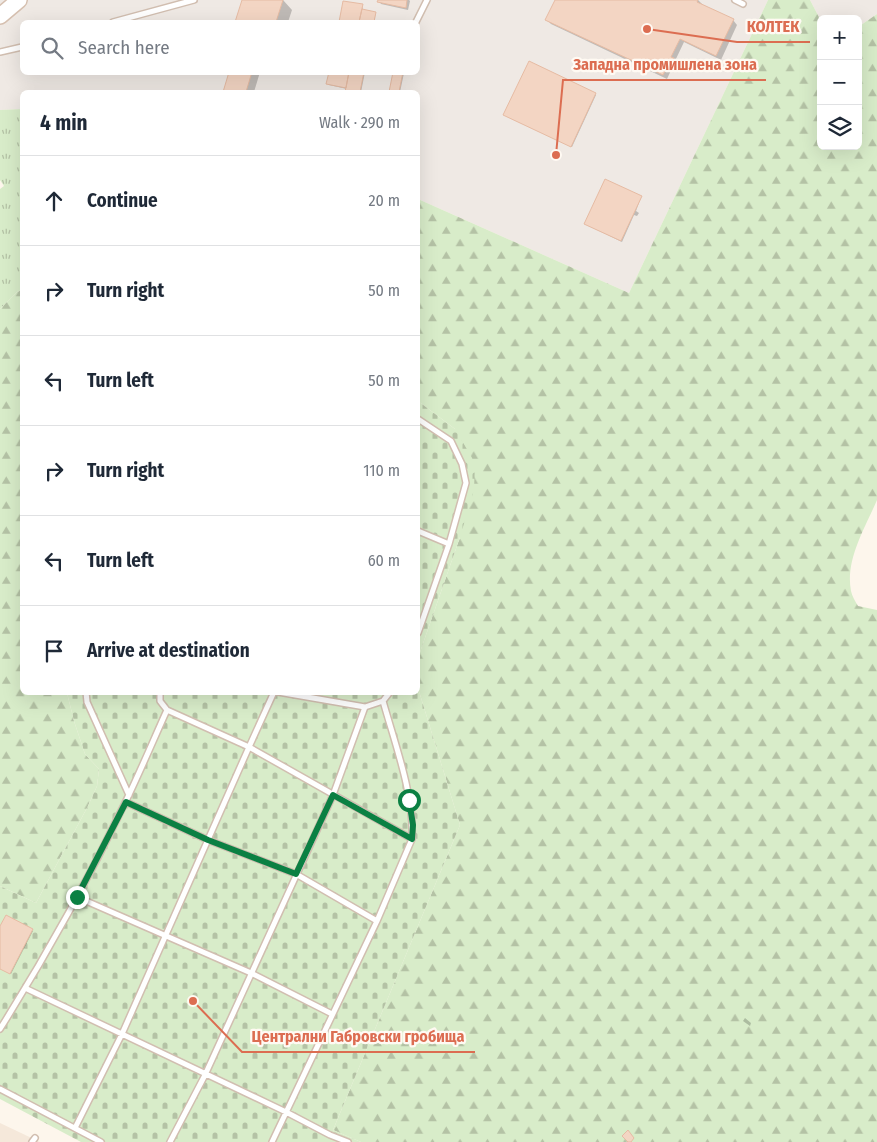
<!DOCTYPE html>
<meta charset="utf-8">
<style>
body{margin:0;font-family:"Fira Sans Condensed",sans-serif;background:#f2f2f3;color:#1f2937}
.controls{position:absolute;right:15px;top:15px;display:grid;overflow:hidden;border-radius:8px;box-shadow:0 5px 20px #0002}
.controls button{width:45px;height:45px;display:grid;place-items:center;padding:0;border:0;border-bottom:1px solid #e0e1e3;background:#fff;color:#1f2937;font:25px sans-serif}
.stop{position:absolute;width:15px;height:15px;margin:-11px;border:4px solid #0b8043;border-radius:50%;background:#fff}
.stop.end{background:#0b8043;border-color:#fff;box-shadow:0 1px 5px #0008}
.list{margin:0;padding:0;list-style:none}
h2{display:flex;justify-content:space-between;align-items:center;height:65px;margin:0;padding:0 20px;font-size:21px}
h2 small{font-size:16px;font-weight:400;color:#747a83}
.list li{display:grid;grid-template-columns:32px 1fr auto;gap:15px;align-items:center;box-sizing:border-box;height:90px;padding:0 20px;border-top:1px solid #e0e1e3}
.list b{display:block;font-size:19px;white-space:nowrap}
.list em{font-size:16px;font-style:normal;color:#747a83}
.icon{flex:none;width:28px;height:28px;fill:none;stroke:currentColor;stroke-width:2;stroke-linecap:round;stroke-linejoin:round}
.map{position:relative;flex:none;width:877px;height:1142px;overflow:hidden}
.search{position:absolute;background:#fff;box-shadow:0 5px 20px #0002;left:20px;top:20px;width:400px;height:55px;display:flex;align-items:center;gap:12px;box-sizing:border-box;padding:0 18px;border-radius:8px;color:#747a83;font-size:19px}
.panel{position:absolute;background:#fff;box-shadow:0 5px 20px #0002;left:20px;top:90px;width:400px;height:605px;border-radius:8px}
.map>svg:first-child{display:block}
.residential{fill:#f5e8da}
.industrial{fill:#efe9e4;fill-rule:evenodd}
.grass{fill:url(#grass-tufts)}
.forest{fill:url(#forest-firs)}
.cemetery{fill:url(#cemetery-stones)}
.shadow{fill:#0003}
.building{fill:#f3d5c3;stroke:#e6bba3}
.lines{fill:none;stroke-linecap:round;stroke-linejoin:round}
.lane-casing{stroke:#d1beb0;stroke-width:8}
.secondary-casing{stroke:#d6c0b0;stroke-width:18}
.lane{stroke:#fff;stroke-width:5}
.secondary{stroke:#fff;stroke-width:15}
.route{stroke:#0b8043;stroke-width:6}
.leader{fill:none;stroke:#dc6d51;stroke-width:2}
.callout-dot{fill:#dc6d51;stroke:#fffaf3;stroke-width:2}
.callout-label{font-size:16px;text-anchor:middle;font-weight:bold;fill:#dc6d51;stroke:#fffaf3;stroke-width:4.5;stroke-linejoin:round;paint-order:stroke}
</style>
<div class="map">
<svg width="877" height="1142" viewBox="0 0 877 1142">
<defs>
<pattern id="grass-tufts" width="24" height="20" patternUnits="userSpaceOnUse" patternTransform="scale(1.25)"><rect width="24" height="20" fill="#d8ecc9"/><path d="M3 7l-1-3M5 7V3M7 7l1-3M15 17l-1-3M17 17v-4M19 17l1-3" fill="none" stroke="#b4c2a5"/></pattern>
<pattern id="forest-firs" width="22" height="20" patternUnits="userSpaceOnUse" patternTransform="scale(1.25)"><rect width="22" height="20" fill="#d8ecc9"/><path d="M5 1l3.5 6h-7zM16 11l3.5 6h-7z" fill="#b4c2a5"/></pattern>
<pattern id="cemetery-stones" width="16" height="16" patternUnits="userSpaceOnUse" patternTransform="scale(1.25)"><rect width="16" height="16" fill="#d8ecc9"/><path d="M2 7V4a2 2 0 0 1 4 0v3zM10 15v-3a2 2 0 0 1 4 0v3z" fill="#b4c2a5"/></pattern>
</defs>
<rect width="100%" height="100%" fill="#fdf6ec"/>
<path class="residential" d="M0,1123l40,19h-40z"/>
<path class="industrial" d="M0,0h768l-139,293 -211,-94v-107h-396v17l-22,1zM22,22h396v50h-396z
M810,0h67v14l-19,13v-8h-37v2z"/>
<path class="grass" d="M22,109v181l-5,2 -17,17v-120l4,-3 -4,-6v-70z"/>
<path class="forest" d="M768,0h42l11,21v125h37v-119l19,-13v486c-12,28 -32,60 -26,91 1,5 4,10 7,15l19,4v532h-516l-28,-12 127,-305 -42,-137v-30l42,-121 -5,-108 -37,-28v-202l211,94z
M22,290v402l45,1 7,28 11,33 14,15 -2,17 -9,20 -52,97 -36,-17v-577l17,-17z"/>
<path class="cemetery" d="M418,401l37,28 20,34 -1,27 -14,47 -42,121z
M418,688l42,137 -127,305 28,12h-280l-81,-43v-213l36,17 52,-97 9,-20 2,-17 -14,-15 -11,-33 -7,-28 351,-1z"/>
<path class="shadow" d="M243,0h40l9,10 -4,12h-52z
M379,0h30l1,1 -2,9 -27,-6z
M556,0h142l4,4 -1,2 32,14 4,5 -16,35 -37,-18 -9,19 2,3 -1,4 -3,-2 -6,13 -116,-55 -4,-4z
M344,2l18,3 1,6 12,2v9h-35z
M230,72h30l-6,20h-30z
M330,72h35l-4,20h-15l1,-3 -18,-4z
M394,72l10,1 -4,19h-10z
M595,94l1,1 -24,52 -66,-31z
M641,197l-5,14 3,2 -2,3 -3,-1 -12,27 -37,-18z
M0,929l33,2 -22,43 -11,-6z
M745,1018l6,5 -1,3 -7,-5z"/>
<path class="building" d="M242,0h41l-7,22h-41z
M378,0h29l-1,8 -29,-6z
M555,0h143l-1,2 37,17 -18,37 -36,-17 -9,18 3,1 -3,6 -2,-1 -6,12 -118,-55z
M343,1l20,3 -4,18h-20z
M362,9l14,3 -2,10h-15z
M529,61l67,32 -25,54 -68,-32z
M229,72h23l-6,20h-23z
M329,72h20l-3,16 -20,-4z
M349,72h15l-4,20h-15z
M393,72h10l-4,20h-10z
M605,179l37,17 -21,45 -37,-17z
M6,915l27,14 -23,45 -10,-5v-43z
M628,1130l6,8 -3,4h-3l-6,-6z"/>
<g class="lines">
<defs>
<path id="lane" d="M735,0l8,4
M113,22l81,-22
M416,22l11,-22
M0,52l22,-5
M418,419l33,22 11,23 4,19 -17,61
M418,531l31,13 -31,89
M86,692l1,10 42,93
M278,692l87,15 18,-6 7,-9
M167,710l82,37 163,92
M126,802l82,38 88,34 81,47
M77,897l174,76 81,41
M25,988l261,124 44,23 18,7
M0,1029c46,-73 88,-149 125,-226 15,-31 28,-62 42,-93l-7,-9v-9
M0,1089l101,53
M75,1128l47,-94 127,-287 25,-55
M32,1142l3,-4
M170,1142l35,-67 128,-280 32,-88
M272,1142l105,-221 35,-82c2,-45 -17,-95 -29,-138"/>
<path id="secondary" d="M0,16l19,-16"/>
</defs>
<use href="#lane" class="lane-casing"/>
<use href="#secondary" class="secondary-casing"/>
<use href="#lane" class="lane"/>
<use href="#secondary" class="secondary"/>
</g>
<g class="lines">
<path class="route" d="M77,897l49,-95 82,38 88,34 37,-79 79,44 1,-14 -4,-25"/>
</g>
<path class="leader" d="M647 29L737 42H810M556 155L563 80H766M193 1001L242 1052H475"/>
<g class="callout-dot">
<circle cx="647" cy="29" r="5"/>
<circle cx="556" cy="155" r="5"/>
<circle cx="193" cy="1001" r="5"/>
</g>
<g class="callout-label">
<text x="773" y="32">КОЛТЕК</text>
<text x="665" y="70">Западна промишлена зона</text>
<text x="358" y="1042">Централни Габровски гробища</text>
</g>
</svg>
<div class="controls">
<button>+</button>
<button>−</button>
<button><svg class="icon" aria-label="layers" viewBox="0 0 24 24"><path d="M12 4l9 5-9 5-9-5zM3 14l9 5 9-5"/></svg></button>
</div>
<div class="stop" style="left:409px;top:800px"></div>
<div class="stop end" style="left:77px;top:897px"></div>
<div class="search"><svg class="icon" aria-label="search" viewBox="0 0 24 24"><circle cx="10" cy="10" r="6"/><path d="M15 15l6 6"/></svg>Search here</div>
<section class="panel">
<h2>4 min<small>Walk · 290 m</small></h2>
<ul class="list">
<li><svg class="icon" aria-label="ahead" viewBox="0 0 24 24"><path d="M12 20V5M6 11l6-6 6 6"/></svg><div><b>Continue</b></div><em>20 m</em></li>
<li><svg class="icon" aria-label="right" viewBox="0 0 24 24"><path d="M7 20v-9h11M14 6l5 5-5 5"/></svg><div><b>Turn right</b></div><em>50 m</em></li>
<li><svg class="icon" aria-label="left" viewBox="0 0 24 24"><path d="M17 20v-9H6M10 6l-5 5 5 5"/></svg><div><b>Turn left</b></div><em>50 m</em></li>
<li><svg class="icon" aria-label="right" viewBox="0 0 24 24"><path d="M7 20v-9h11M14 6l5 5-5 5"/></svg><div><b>Turn right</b></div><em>110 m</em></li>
<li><svg class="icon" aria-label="left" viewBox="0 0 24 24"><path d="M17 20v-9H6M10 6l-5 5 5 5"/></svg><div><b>Turn left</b></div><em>60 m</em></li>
<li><svg class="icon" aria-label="arrive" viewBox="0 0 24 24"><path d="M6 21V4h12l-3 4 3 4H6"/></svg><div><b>Arrive at destination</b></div></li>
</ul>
</section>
</div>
